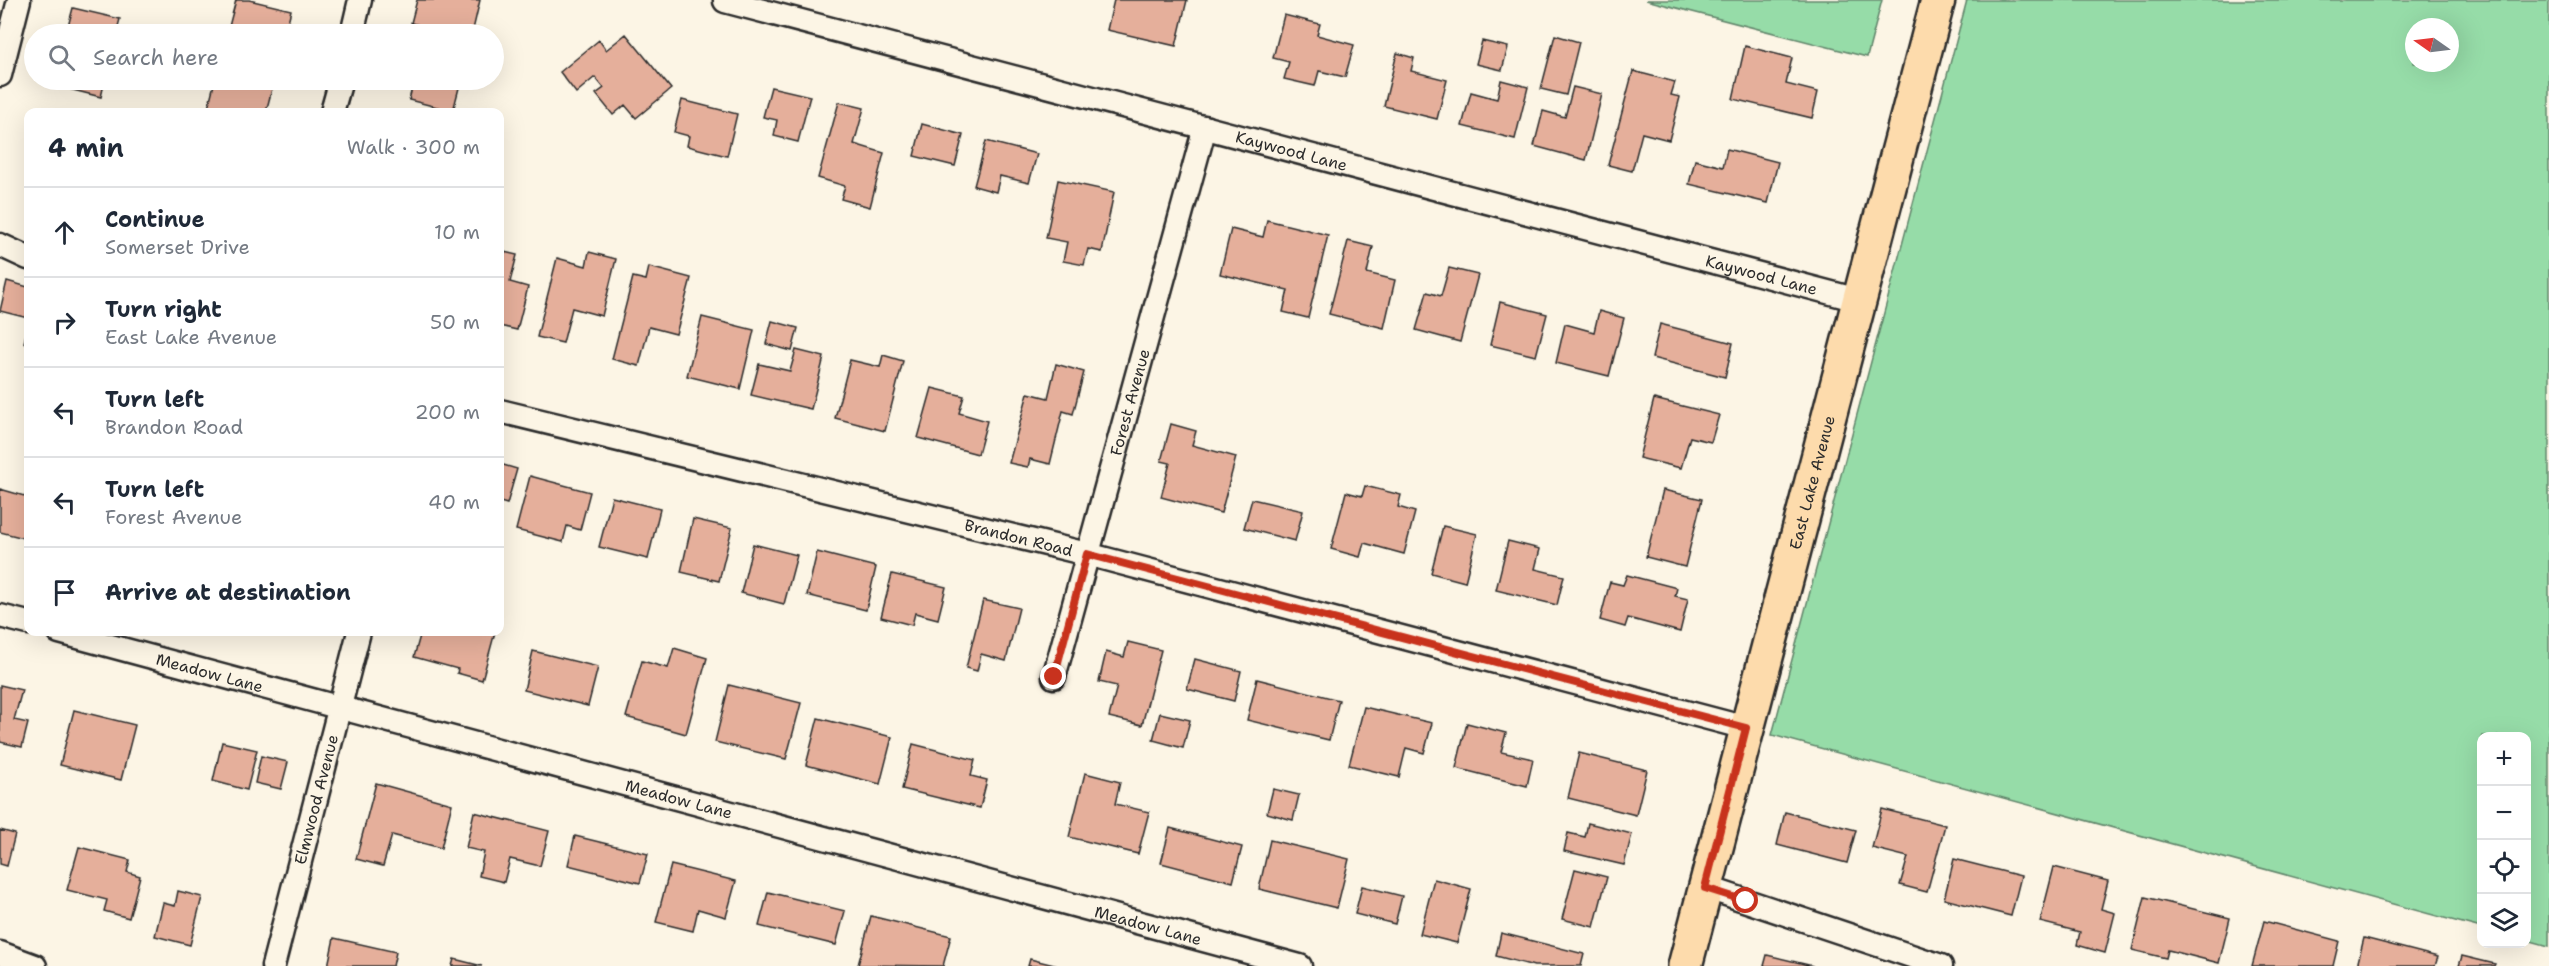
<!DOCTYPE html>
<meta charset="utf-8">
<style>
body{margin:0;font-family:"Shantell Sans",sans-serif;background:#f6f6f7;color:#1f2937}
.controls{position:absolute;right:18px;bottom:18px;display:grid;overflow:hidden;border-radius:12px;box-shadow:0 6px 24px #0002}
.controls button{width:54px;height:54px;display:grid;place-items:center;padding:0;border:0;border-bottom:2px solid #e0e1e3;background:#fff;color:#1f2937;font:30px sans-serif}
.compass{position:absolute;left:2405px;top:18px;width:54px;height:54px;border-radius:50%;background:#fff;box-shadow:0 6px 24px #0002;rotate:284deg}
.stop{position:absolute;width:18px;height:18px;margin:-14px;border:4px solid #c8321e;border-radius:50%;background:#fff}
.stop.end{background:#c8321e;border-color:#fff;box-shadow:0 2px 6px #0008}
.list{margin:0;padding:0;list-style:none}
h2{display:flex;justify-content:space-between;align-items:center;height:78px;margin:0;padding:0 24px;font-size:26px}
h2 small{font-size:20px;font-weight:400;color:#747a83}
.list li{display:grid;grid-template-columns:39px 1fr auto;gap:18px;align-items:center;box-sizing:border-box;height:90px;padding:0 24px;border-top:2px solid #e0e1e3}
.list b{display:block;font-size:22px;white-space:nowrap}
.list p{margin:0;font-size:20px;white-space:nowrap;color:#747a83}
.list em{font-size:20px;font-style:normal;color:#747a83}
.icon{flex:none;width:33px;height:33px;fill:none;stroke:currentColor;stroke-width:2;stroke-linecap:round;stroke-linejoin:round}
.map{position:relative;flex:none;width:2549px;height:966px;overflow:hidden}
.search{position:absolute;background:#fff;box-shadow:0 6px 24px #0002;left:24px;top:24px;width:480px;height:66px;display:flex;align-items:center;gap:15px;box-sizing:border-box;padding:0 21px;border-radius:33px;color:#747a83;font-size:22px}
.panel{position:absolute;background:#fff;box-shadow:0 6px 24px #0002;left:24px;top:108px;width:480px;height:528px;border-radius:12px}
.map>svg:first-child{display:block}
.green{fill:#96dca8;stroke:#60846a;stroke-width:1.5;fill-rule:evenodd}
.building{fill:#e5af9b;stroke:#2b2b2b;stroke-width:1.5}
.lines{fill:none;stroke-linecap:round;stroke-linejoin:round}
.street-casing{stroke:#2b2b2b;stroke-width:27}
.primary-casing{stroke:#2b2b2b;stroke-width:38}
.street{stroke:#fcf5e5;stroke-width:22}
.primary{stroke:#fddbac;stroke-width:33}
.route{stroke:#c8321e;stroke-width:8}
.labels{text-anchor:middle;dominant-baseline:central;stroke-width:6;stroke-linejoin:round;paint-order:stroke}
.street-label{font-size:16px;fill:#2b2b2b;stroke:#fcf5e5}
</style>
<div class="map">
<svg width="2549" height="966" viewBox="0 0 2549 966">
<rect width="100%" height="100%" fill="#fcf5e5"/>
<filter id="ink" filterUnits="userSpaceOnUse"><feTurbulence type="fractalNoise" baseFrequency=".0167" numOctaves="2"/><feDisplacementMap in="SourceGraphic" scale="12" xChannelSelector="R" yChannelSelector="G"/><feConvolveMatrix kernelMatrix="1 2 1 2 8 2 1 2 1" color-interpolation-filters="sRGB"/></filter>
<g filter="url(#ink)">
<path class="green" d="M1646,0h236l-15,57z
M1967,0h582v946l-22,-6 -1,-204h-44l-1,192 -709,-193zM2414,27h36v36h-36z"/>
<path class="building" d="M236,0h13l42,10 -6,24h-58z
M417,0h63l-8,34h-14l-47,-11z
M1114,0h73l-11,46 -69,-16z
M73,8l47,11 -4,15h-50z
M1284,15l36,9 -3,11 37,10 -9,32 -26,-6 -4,15 -31,-7 5,-17 -16,-4z
M626,34l45,55 -35,29 -11,-13 -12,10 -17,-21 8,-6 -9,-11 -19,16 -16,-21 39,-32 7,10z
M1555,35l24,7 -13,53 -25,-6z
M1482,41l26,6 -6,23 -26,-6z
M1745,46l47,12 -6,26 32,8 -6,26 -79,-19z
M1397,53l17,5 -3,13 36,9 -10,39 -53,-13z
M1633,71l42,11 -4,13 9,2 -11,43 -27,-7 -10,38 -24,-6z
M55,80h50l-4,17 -48,-12z
M215,80h38l20,5 -7,27h-59z
M414,80h47l-8,31 -44,-11z
M1501,80l27,7 -13,52 -53,-13 9,-34 26,7z
M771,87l39,9 -12,46 -24,-6 3,-16 -14,-3z
M1573,87l29,7 -16,66 -52,-14 9,-35 22,6z
M682,100l55,14 -10,42 -40,-10 2,-10 -15,-4z
M839,102l25,6 -10,36 30,9 -14,54 -29,-8 4,-13 -27,-8z
M922,124l41,11 -8,31 -41,-10z
M986,141l51,13 -8,29 -29,-7 -4,16 -22,-6z
M1727,149l51,13 -10,41 -79,-19 6,-24 28,7z
M1058,180l56,12 -12,60 -14,-3 -4,16 -21,-4 4,-19 -21,-4z
M1267,220l61,15 -20,83 -25,-6 5,-22 -68,-16 11,-45 32,8z
M1348,241l25,6 -6,26 28,7 -11,48 -55,-14z
M500,251l17,4 -7,27 18,5 -11,43 -17,-4z
M589,252l27,7 -14,57 -30,-8 -9,35 -26,-6 20,-79 29,8z
M649,267l42,11 -15,56 -27,-7 -10,39 -27,-7 21,-82 13,3z
M1449,268l29,7 -18,67 -44,-12 11,-38 14,4z
M7,281l21,6v31l-28,-7z
M1500,302l47,12 -11,42 -46,-11z
M1599,311l25,7 -15,58 -53,-13 9,-39 29,8z
M702,317l52,13 -14,59 -53,-13z
M772,321l26,7 -6,23 -26,-7z
M1660,324l73,19 -8,34 -73,-19z
M28,325v19l-4,-1z
M796,350l28,7 -13,52 -60,-14 8,-31 31,7z
M883,355l20,6 -18,70 -50,-13 15,-58 30,7z
M1056,364l28,8 -11,42 -10,-3 -13,53 -20,-5 -2,8 -19,-4 19,-70 20,5z
M932,388l32,8 -5,17 28,8 -9,33 -60,-16z
M1654,399l65,16 -8,27 -21,-5 -9,31 -42,-10z
M1171,424l25,7 -4,14 44,12 -15,56 -60,-16 9,-34 -9,-2z
M500,464l17,5 -10,35 -7,-2z
M530,476l60,16 -10,38 -13,-4 -4,16 -47,-12z
M1365,486l36,9 -3,12 17,5 -11,42 -40,-11 -4,14 -29,-8 15,-57 16,4z
M0,489l28,8v42l-28,-7z
M1663,490l39,9 -17,68 -39,-10z
M612,497l48,12 -12,50 -49,-12z
M1252,499l51,12 -8,30 -51,-13z
M693,519l39,9 -13,53 -38,-9z
M1443,526l34,8 -12,48 -34,-9z
M1508,541l32,8 -5,20 29,7 -7,29 -61,-15z
M753,544l44,11 -13,49 -43,-11z
M817,552l59,15 -10,43 -59,-15z
M892,574l54,13 -8,32 -23,-6 -3,12 -31,-8z
M1627,575l50,13 -2,8 13,3 -8,33 -52,-14 -3,9 -25,-7 10,-38 13,3z
M983,600l36,8 -13,53 -25,-7 -4,17 -11,-3z
M421,632h74l-13,48 -25,-7 1,-4 -44,-12z
M1128,642l33,8 -19,75 -33,-8 8,-31 -18,-4 7,-30 18,5z
M674,648l33,10 -21,76 -60,-17 16,-56 26,7z
M533,651l65,16 -10,39 -64,-16z
M1195,659l46,12 -7,30 -47,-12z
M1257,679l82,21 -10,40 -82,-20z
M0,685l22,5 -8,30 14,3 -6,24 -22,-5z
M729,685l72,18 -15,56 -71,-17z
M1364,707l68,16 -8,30 -18,-5 -7,29 -50,-12z
M74,710l61,15 -14,55 -61,-15z
M1160,713l30,7 -7,28 -30,-8z
M818,718l74,19 -12,47 -74,-19z
M1467,723l39,10 -5,19 32,7 -6,27 -71,-18z
M222,742l35,8 -10,40 -34,-9z
M913,744l62,16 -4,16 16,4 -7,28 -78,-19z
M1579,753l68,17 -11,45 -68,-17z
M261,756l27,6 -7,27 -26,-6z
M1085,773l35,9 -5,22 34,8 -11,42 -69,-17z
M376,783l76,21 -11,44 -49,-13 -9,31 -27,-7z
M1273,789l26,6 -6,25 -26,-7z
M1882,809l63,16 -18,67 -27,-7 8,-28 -36,-9z
M474,812l75,19 -9,35 -30,-7 -6,23 -25,-6 5,-24 -18,-4z
M1785,812l71,18 -9,33 -70,-18z
M1588,823l44,11 -8,31 -60,-14 4,-18 17,4z
M1170,828l72,19 -9,35 -72,-19z
M0,830l15,4 -8,32 -7,-2z
M575,836l73,18 -8,29 -72,-18z
M1270,840l79,19 -12,49 -78,-19z
M79,847l51,13 -3,12 13,4 -11,42 -25,-7 3,-11 -40,-10z
M1954,859l67,17 -10,40 -67,-17z
M671,865l65,16 -10,36 -28,-8 -5,22 -37,-9z
M2054,867l54,14 -7,28 14,4 -10,40 -28,-8 3,-13 -40,-10z
M1575,869l32,8 -13,50 -32,-8z
M1434,879l37,10 -14,54 -37,-9z
M1362,886l40,10 -7,28 -40,-10z
M178,891l24,6 -12,48 -35,-9 8,-33 12,3z
M768,892l77,19 -9,34 -77,-19z
M2145,897l85,21 -11,45 -51,-13 -2,8 -34,-8z
M871,916l80,20 -8,30 -85,-1z
M2264,921l75,20 -6,25h-81z
M1501,933l83,21 -3,12h-47l-38,-10z
M334,938l62,14 -3,14h-65z
M2364,938l74,19 -3,9h-78z
M1767,955l46,11h-49z
M2462,956l33,8 -1,2h-35z
M454,959l28,7h-30z
M1030,959l28,7h-30z"/>
<g class="lines">
<defs>
<g id="street">
<path id="s1" d="M725,1l1133,299"/>
<path d="M352,34l8,-34"/>
<path d="M0,75l19,-75"/>
<path d="M332,112l9,-32"/>
<path d="M0,245l28,13"/>
<path id="s2" d="M500,411l587,143 659,174"/>
<path d="M0,616l28,7"/>
<path id="s3" d="M59,632l1241,334"/>
<path id="s4" d="M1054,677l151,-550"/>
<path d="M1705,887l236,79"/>
<path d="M0,953l35,13"/>
<path id="s5" d="M273,966l86,-334"/>
</g>
<g id="primary">
<path id="s6" d="M1685,966l253,-966"/>
</g>
</defs>
<use href="#street" class="street-casing"/>
<use href="#primary" class="primary-casing"/>
<use href="#street" class="street"/>
<use href="#primary" class="primary"/>
</g>
</g>
<g class="lines" filter="url(#ink)">
<path class="route" d="M1054,677l33,-123 659,174 -41,160 41,13"/>
</g>
<g class="labels">
<g class="street-label">
<text stroke="none"><textPath href="#s1" startOffset="586">Kaywood Lane</textPath></text>
<text stroke="none"><textPath href="#s1" startOffset="1072">Kaywood Lane</textPath></text>
<text stroke="none"><textPath href="#s4" startOffset="285">Forest Avenue</textPath></text>
<text stroke="none"><textPath href="#s6" startOffset="500">East Lake Avenue</textPath></text>
<text stroke="none"><textPath href="#s2" startOffset="534">Brandon Road</textPath></text>
<text stroke="none"><textPath href="#s3" startOffset="156">Meadow Lane</textPath></text>
<text stroke="none"><textPath href="#s3" startOffset="642">Meadow Lane</textPath></text>
<text stroke="none"><textPath href="#s5" startOffset="172">Elmwood Avenue</textPath></text>
<text stroke="none"><textPath href="#s3" startOffset="1128">Meadow Lane</textPath></text>
</g>
</g>
</svg>
<div class="controls">
<button>+</button>
<button>−</button>
<button><svg class="icon" aria-label="locate" viewBox="0 0 24 24"><circle cx="12" cy="12" r="6"/><path d="M12 2v4M12 18v4M2 12h4M18 12h4"/></svg></button>
<button><svg class="icon" aria-label="layers" viewBox="0 0 24 24"><path d="M12 4l9 5-9 5-9-5zM3 14l9 5 9-5"/></svg></button>
</div>
<svg class="compass" viewBox="-18 -18 36 36"><path d="M0-13l5 13h-10z" fill="#e53935"/><path d="M0 13l5-13h-10z" fill="#747a83"/></svg>
<div class="stop" style="left:1746px;top:901px"></div>
<div class="stop end" style="left:1054px;top:677px"></div>
<div class="search"><svg class="icon" aria-label="search" viewBox="0 0 24 24"><circle cx="10" cy="10" r="6"/><path d="M15 15l6 6"/></svg>Search here</div>
<section class="panel">
<h2>4 min<small>Walk · 300 m</small></h2>
<ul class="list">
<li><svg class="icon" aria-label="ahead" viewBox="0 0 24 24"><path d="M12 20V5M6 11l6-6 6 6"/></svg><div><b>Continue</b><p>Somerset Drive</p></div><em>10 m</em></li>
<li><svg class="icon" aria-label="right" viewBox="0 0 24 24"><path d="M7 20v-9h11M14 6l5 5-5 5"/></svg><div><b>Turn right</b><p>East Lake Avenue</p></div><em>50 m</em></li>
<li><svg class="icon" aria-label="left" viewBox="0 0 24 24"><path d="M17 20v-9H6M10 6l-5 5 5 5"/></svg><div><b>Turn left</b><p>Brandon Road</p></div><em>200 m</em></li>
<li><svg class="icon" aria-label="left" viewBox="0 0 24 24"><path d="M17 20v-9H6M10 6l-5 5 5 5"/></svg><div><b>Turn left</b><p>Forest Avenue</p></div><em>40 m</em></li>
<li><svg class="icon" aria-label="arrive" viewBox="0 0 24 24"><path d="M6 21V4h12l-3 4 3 4H6"/></svg><div><b>Arrive at destination</b></div></li>
</ul>
</section>
</div>
